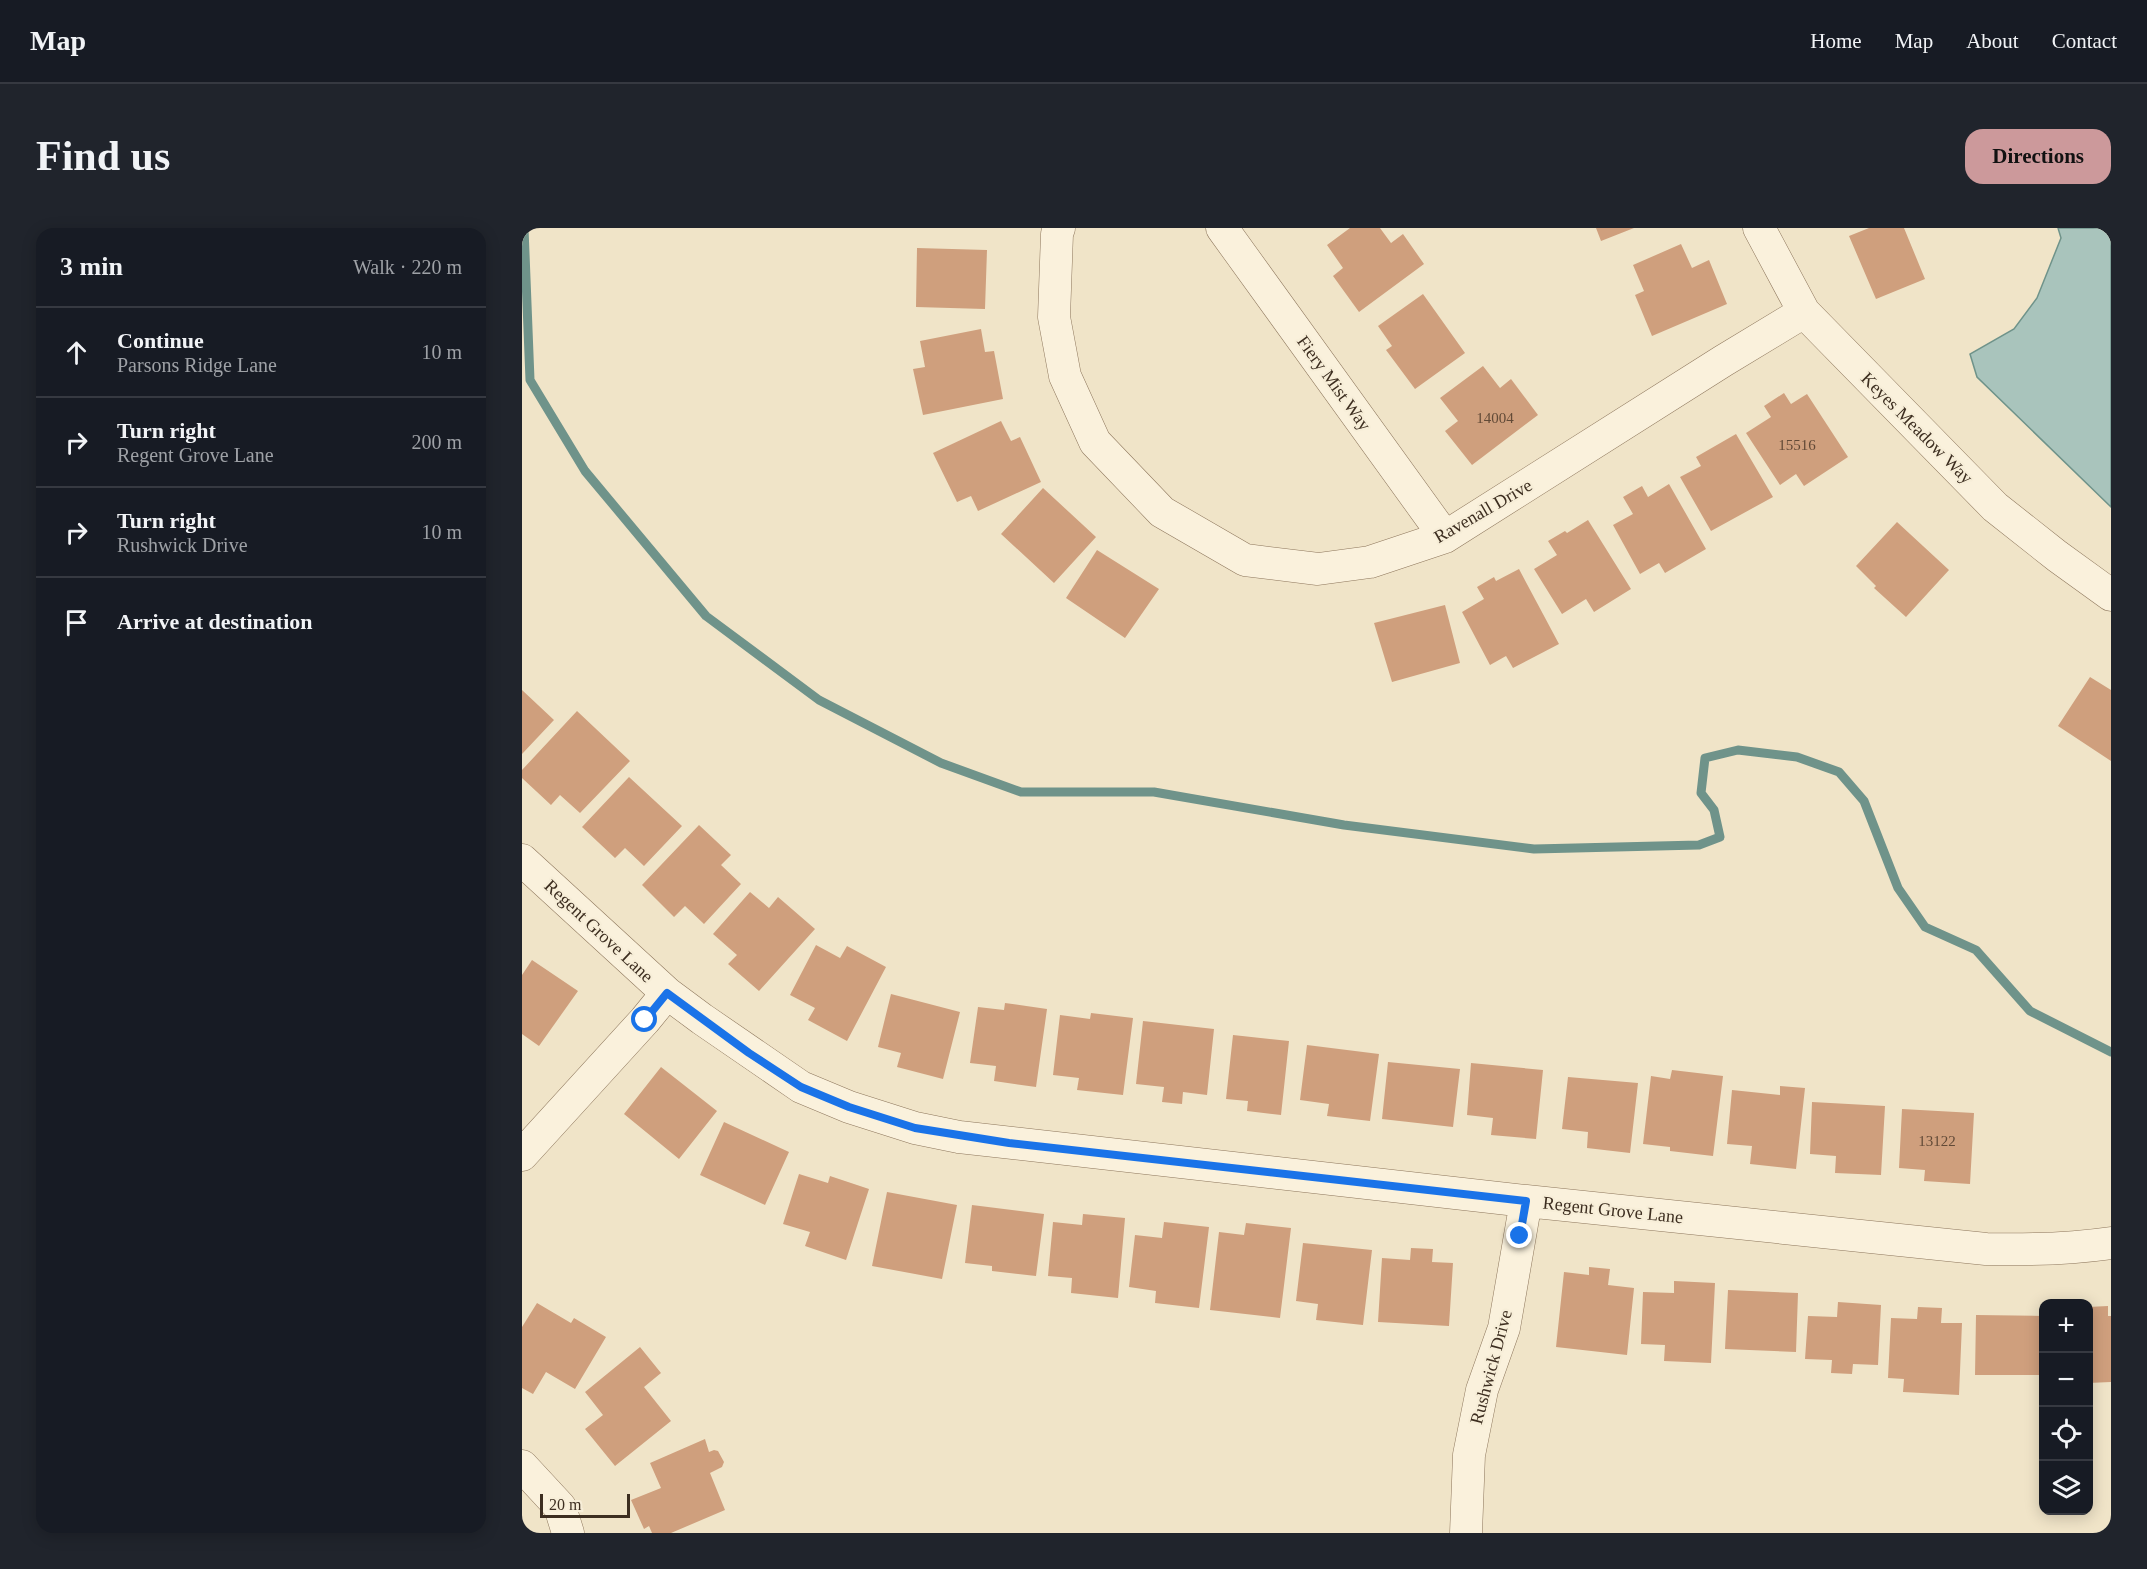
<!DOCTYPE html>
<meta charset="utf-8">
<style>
body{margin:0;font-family:Georgia,serif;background:#20242c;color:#f1f3f6}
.controls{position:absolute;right:18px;bottom:18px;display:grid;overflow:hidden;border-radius:12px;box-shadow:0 3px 15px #0003}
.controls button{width:54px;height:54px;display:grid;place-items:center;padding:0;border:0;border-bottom:2px solid #363941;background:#171b24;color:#f1f3f6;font:30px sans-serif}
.scale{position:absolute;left:18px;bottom:15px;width:90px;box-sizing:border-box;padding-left:6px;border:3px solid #3d2e20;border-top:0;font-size:16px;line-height:21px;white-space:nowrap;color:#3d2e20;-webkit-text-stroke:4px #f7eed8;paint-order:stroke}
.stop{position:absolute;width:18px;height:18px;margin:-14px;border:4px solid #1a73e8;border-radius:50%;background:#fff}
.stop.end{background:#1a73e8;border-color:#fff;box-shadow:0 2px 6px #0008}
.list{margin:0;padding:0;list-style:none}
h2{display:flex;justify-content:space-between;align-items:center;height:78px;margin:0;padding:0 24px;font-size:26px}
h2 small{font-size:20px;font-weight:400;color:#9ea1a6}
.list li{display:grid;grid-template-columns:39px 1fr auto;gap:18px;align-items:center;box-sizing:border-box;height:90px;padding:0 24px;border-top:2px solid #363941}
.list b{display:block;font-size:22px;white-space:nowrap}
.list p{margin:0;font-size:20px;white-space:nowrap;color:#9ea1a6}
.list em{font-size:20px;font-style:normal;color:#9ea1a6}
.icon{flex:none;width:33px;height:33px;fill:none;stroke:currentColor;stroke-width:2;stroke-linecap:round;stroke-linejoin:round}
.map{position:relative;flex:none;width:1589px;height:1305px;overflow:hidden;border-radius:18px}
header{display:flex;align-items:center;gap:36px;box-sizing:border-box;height:84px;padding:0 30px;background:#171b24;border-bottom:2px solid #363941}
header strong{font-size:28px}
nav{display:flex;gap:33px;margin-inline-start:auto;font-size:21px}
.intro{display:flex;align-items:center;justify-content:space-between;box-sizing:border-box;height:144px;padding:0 36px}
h1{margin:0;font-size:42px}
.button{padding:15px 27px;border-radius:18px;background:#cc999b;color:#111;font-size:21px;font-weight:700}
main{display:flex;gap:36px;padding:0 36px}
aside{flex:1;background:#171b24;border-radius:18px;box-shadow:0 3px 15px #0003}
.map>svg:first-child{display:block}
.water{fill:#a9c4bc;stroke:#6f938a;stroke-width:1.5}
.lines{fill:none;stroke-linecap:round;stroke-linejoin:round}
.stream{stroke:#6f938a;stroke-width:9}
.building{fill:#cf9f7d}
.minor-casing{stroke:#8d765c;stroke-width:33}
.minor{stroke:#faf1dc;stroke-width:32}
.route{stroke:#1a73e8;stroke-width:8}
.labels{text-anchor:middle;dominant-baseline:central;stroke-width:4.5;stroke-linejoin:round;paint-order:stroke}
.number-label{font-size:15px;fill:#624a37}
.street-label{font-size:18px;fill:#3d2e20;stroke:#f7eed8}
</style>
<header>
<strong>Map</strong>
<nav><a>Home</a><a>Map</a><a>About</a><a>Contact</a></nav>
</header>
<div class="intro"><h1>Find us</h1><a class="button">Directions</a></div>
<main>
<aside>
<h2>3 min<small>Walk · 220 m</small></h2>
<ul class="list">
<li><svg class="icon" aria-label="ahead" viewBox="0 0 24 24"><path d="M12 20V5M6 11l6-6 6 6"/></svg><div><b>Continue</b><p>Parsons Ridge Lane</p></div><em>10 m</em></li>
<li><svg class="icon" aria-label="right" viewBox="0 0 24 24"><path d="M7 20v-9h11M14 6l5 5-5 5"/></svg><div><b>Turn right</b><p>Regent Grove Lane</p></div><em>200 m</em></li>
<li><svg class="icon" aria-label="right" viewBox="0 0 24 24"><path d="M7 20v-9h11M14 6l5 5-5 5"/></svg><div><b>Turn right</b><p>Rushwick Drive</p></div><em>10 m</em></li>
<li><svg class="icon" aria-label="arrive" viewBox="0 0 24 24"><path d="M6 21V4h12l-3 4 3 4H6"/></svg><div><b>Arrive at destination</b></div></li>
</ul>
</aside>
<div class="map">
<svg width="1589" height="1305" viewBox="0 0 1589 1305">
<rect width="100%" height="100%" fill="#f0e4c8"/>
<path class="water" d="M1536,0h53v279l-134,-130 -7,-23 44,-25 23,-31 24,-60z"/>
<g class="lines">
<path class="stream" d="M2,0l6,152 55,91 121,145 113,84 122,63 80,29h133l190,33 190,24 165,-4 21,-8 -6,-27 -13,-17 4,-35 33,-8 59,7 42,15 25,29 34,87 27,39 51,23 54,61 81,41"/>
</g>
<path class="building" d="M828,0h30l11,15 12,-9 21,30 -65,48 -26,-36 10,-8 -16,-23z
M1074,0h38l-33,13z
M1347,0h35l21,51 -49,20 -27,-63z
M1159,16l11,24 17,-8 18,44 -75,32 -17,-41 9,-4 -11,-26z
M395,20l70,2 -2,59 -69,-2z
M901,66l42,59 -50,36 -29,-39 6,-4 -14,-20z
M459,101l4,23 9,-1 9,48 -80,16 -10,-46 12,-2 -5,-26z
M961,138l17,22 11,-9 27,36 -66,50 -27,-34 13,-10 -18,-23z
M1262,165l7,11 16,-10 41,63 -44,29 -8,-12 -16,11 -34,-52 25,-16 -7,-11z
M479,193l10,20 9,-4 21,45 -63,29 -7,-15 -14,6 -24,-49z
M1214,206l37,63 -62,34 -31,-54 21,-11 -5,-9z
M1147,256l37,65 -41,24 -6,-10 -19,11 -27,-49 20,-11 -10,-17 19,-11 6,11z
M521,260l53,49 -42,46 -53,-49z
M1066,292l43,69 -37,23 -8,-13 -24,15 -28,-45 23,-14 -9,-14 17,-10 2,2z
M1375,294l52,48 -43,47 -32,-29 2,-2 -20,-20z
M575,322l62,39 -34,49 -59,-40z
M997,341l40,75 -46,24 -7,-12 -16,9 -28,-53 22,-13 -7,-12 17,-10 2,4z
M923,377l15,58 -68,19 -18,-59z
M1568,449l21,13v71l-53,-35z
M0,462l32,30 -32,34z
M55,483l53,50 -50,52 -20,-18 -9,10 -29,-27v-8z
M107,549l53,49 -38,40 -19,-18 -10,10 -33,-31z
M177,597l32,30 -10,10 20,19 -37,40 -19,-18 -11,11 -32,-32z
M228,664l19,16 9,-11 37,32 -56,62 -31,-27 9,-9 -24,-21z
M294,717l24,13 7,-12 39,21 -39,74 -39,-21 7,-12 -25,-13z
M10,732l46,31 -39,55 -17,-12v-59z
M369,766l69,18 -17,67 -46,-12 4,-14 -23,-6z
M483,775l42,6 -11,78 -42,-6 2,-15 -26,-3 8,-56 26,3z
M569,785l42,5 -10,77 -46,-5 2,-12 -26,-3 7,-60 30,4z
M621,793l71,8 -7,66 -24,-3 -1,12 -20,-2 2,-15 -28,-3z
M711,807l56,6 -8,74 -34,-4 1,-10 -22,-2z
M785,817l72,9 -9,67 -43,-5 2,-12 -29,-4z
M866,834l72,7 -7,58 -71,-8z
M949,835l72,7 -7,69 -45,-4 2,-17 -26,-3z
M139,839l56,44 -38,48 -55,-45z
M1150,842l51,6 -10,80 -43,-5v-4l-27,-3 8,-68 19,3z
M1046,849l70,6 -8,70 -43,-5 1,-16 -26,-3z
M1258,858l25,2 -9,81 -46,-5 2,-18 -25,-2 5,-54 48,5z
M1290,874l73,4 -4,69 -46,-2 1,-17 -26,-2z
M1380,881l72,4 -4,71 -46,-3 1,-11 -26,-2z
M202,894l65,30 -24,53 -65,-30z
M277,946l29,9 2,-7 39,13 -23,71 -41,-14 5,-14 -27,-8z
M365,964l70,13 -15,74 -70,-13z
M450,977l72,9 -8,62 -44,-5v-5l-27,-3z
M561,986l42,4 -7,80 -47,-5 1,-15 -24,-2 5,-54 29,3z
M642,994l45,5 -10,81 -44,-5 1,-12 -27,-4 6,-52 27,3z
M724,995l45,5 -11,90 -70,-8 9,-78 25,3z
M781,1015l69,7 -9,75 -47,-5 2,-16 -22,-3z
M889,1020l22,1 -1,13 21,1 -4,63 -71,-4 4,-64 28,2z
M1067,1039l21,2 -2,16 26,3 -7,67 -71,-8 8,-75 25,3z
M1152,1053l41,2 -4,80 -47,-2 1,-16 -24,-1 2,-52 31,1z
M1206,1062l70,3 -2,59 -71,-3z
M1316,1074l43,3 -3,60 -25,-1 -1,10 -21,-1 1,-13 -27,-1 3,-43 29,1z
M15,1075l34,20 3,-5 32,19 -31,52 -29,-17 -13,22 -11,-6v-61z
M1586,1078v10h3v66l-23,1v-76z
M1396,1079l24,1 -1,15h21l-3,72 -56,-3 1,-13 -16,-1 3,-60 26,1z
M1454,1087l68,1v59h-69z
M118,1119l21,26 -17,14 27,34 -56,45 -30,-37 18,-14 -18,-23z
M183,1211l4,13 5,-2 4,1 6,11 -2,5 -12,6 15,37 -54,23h-19l-3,-7 -5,3 -13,-29 30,-12 -11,-25z"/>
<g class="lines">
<defs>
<path id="minor" d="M537,0l-2,6 -3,83 11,59 30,66 67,70 83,48 73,9 52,-7 75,-25 278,-176 81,-49
M700,0l223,309
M1237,0l45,84 191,195 62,49 54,39
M0,632l145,133 35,26 99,68 48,20 66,21 44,9 567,64 460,48c42,1 83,0 125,-6
M0,927l123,-135 22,-27
M0,1238l38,41 8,26
M944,1305l3,-78 13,-65 22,-62 22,-127"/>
</defs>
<use href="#minor" class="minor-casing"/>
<use href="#minor" class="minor"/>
</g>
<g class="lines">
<path class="route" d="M123,792l22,-27 82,60 52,34 48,20 66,21 94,15 517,58 -6,35"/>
</g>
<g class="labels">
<g class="number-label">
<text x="973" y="190">14004</text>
<text x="1275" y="217">15516</text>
<text x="1415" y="913">13122</text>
</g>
<g class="street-label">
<text transform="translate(812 155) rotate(54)">Fiery Mist Way</text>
<text transform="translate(1395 200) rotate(45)">Keyes Meadow Way</text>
<text transform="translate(961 283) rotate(-30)">Ravenall Drive</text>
<text transform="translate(77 703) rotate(43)">Regent Grove Lane</text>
<text transform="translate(1091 982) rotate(6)">Regent Grove Lane</text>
<text transform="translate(969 1139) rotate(-75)">Rushwick Drive</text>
</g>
</g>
</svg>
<div class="controls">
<button>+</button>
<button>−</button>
<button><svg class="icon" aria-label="locate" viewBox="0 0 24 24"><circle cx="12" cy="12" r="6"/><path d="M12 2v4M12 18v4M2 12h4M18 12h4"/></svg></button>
<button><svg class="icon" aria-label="layers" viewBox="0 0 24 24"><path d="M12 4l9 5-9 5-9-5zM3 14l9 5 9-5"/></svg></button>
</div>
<div class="scale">20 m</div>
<div class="stop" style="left:123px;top:792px"></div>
<div class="stop end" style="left:998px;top:1008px"></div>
</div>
</main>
